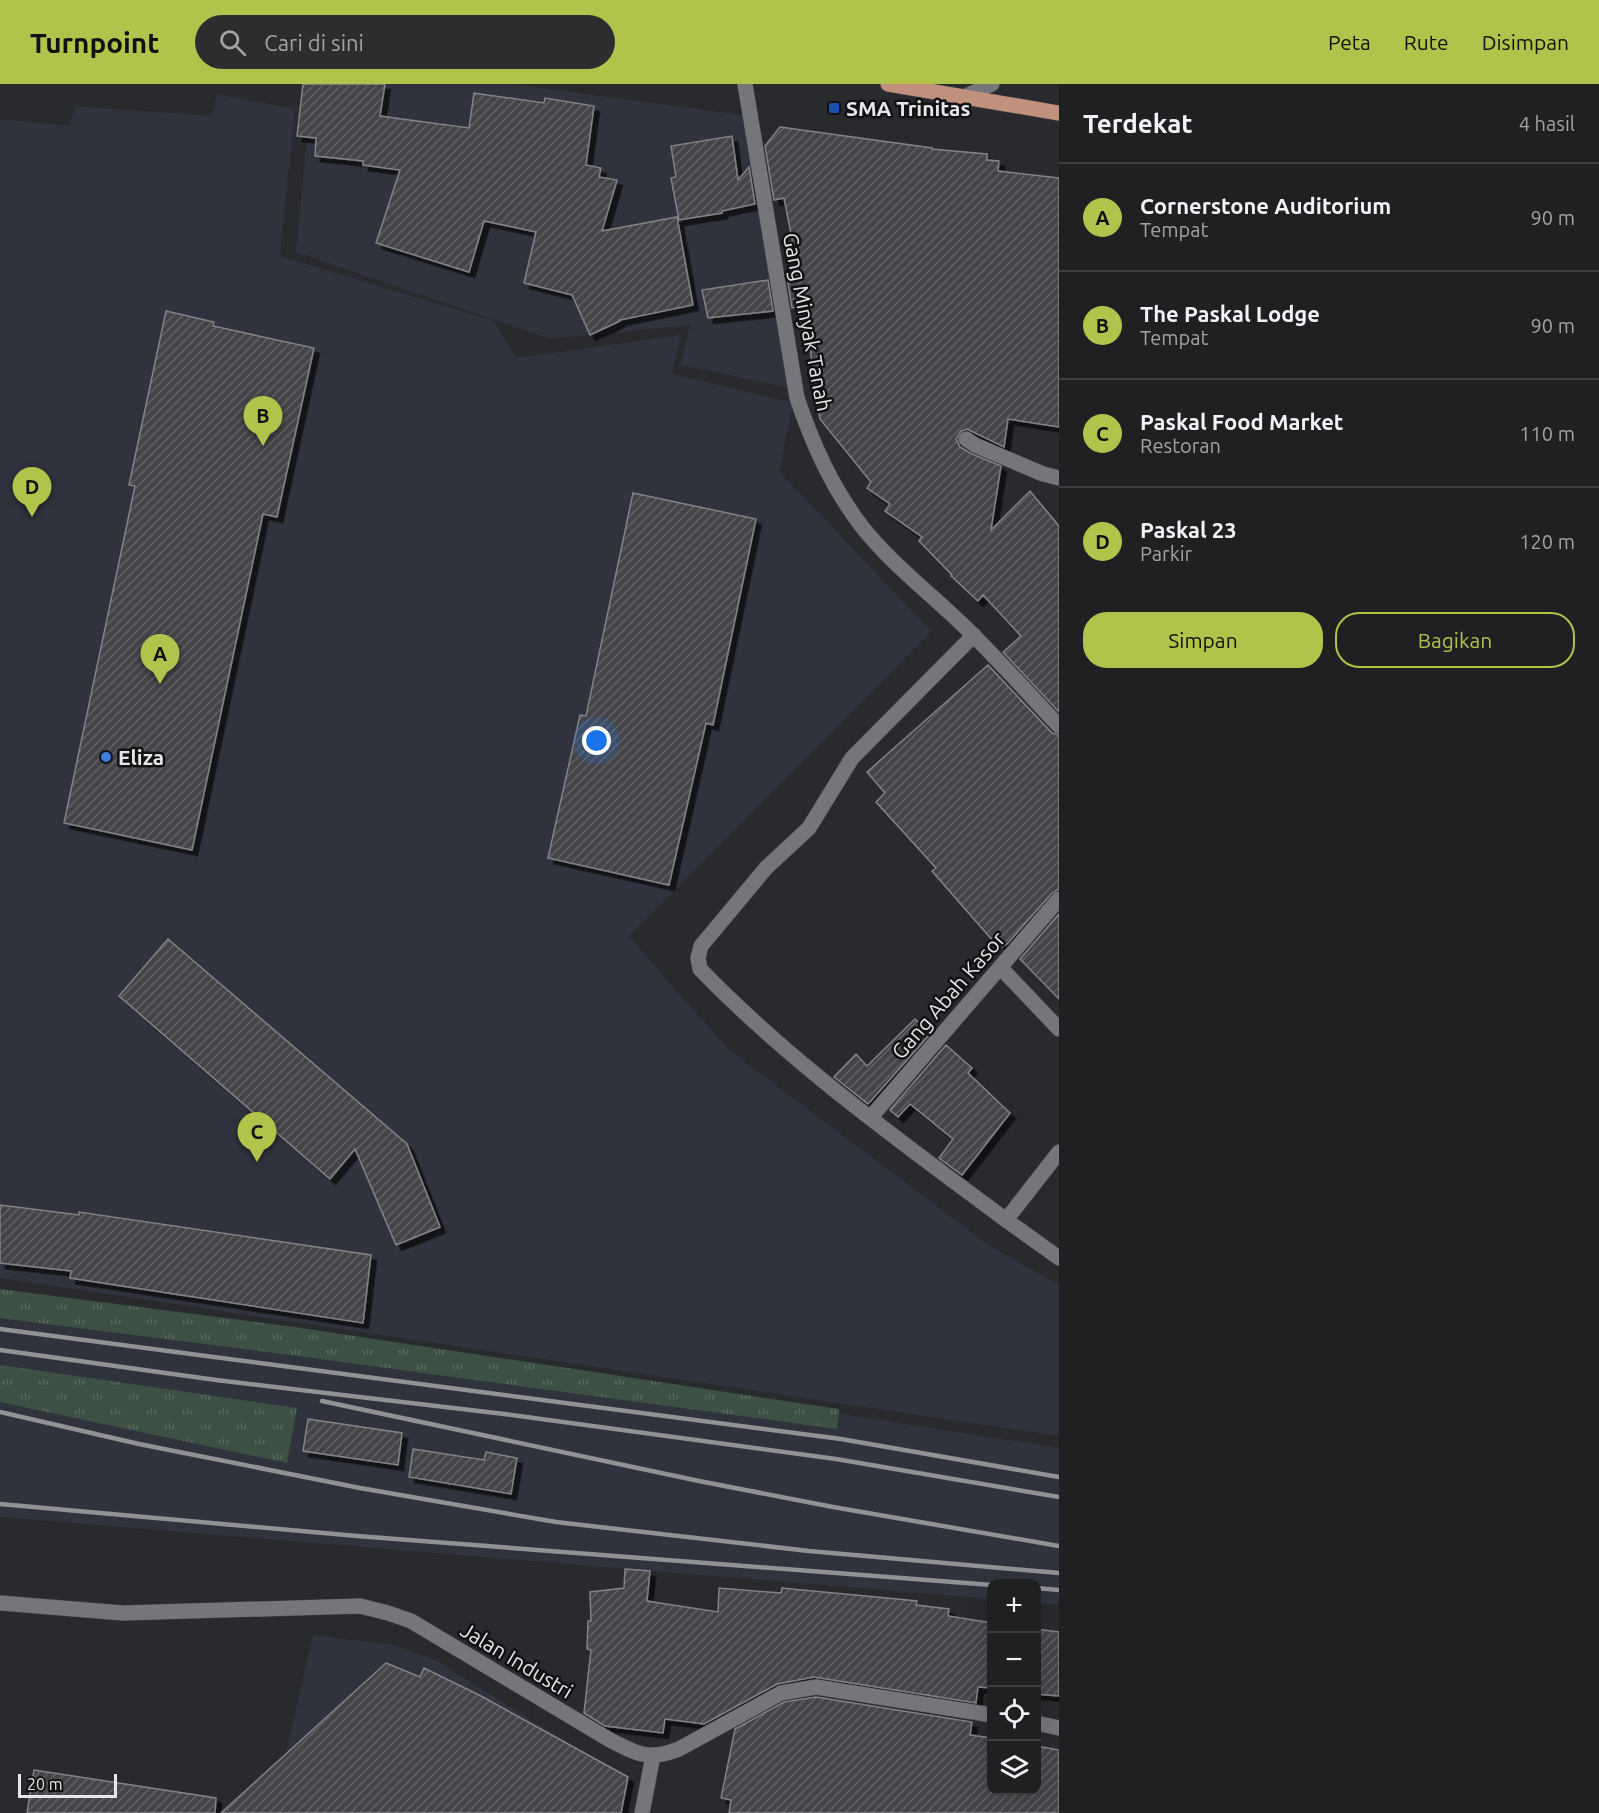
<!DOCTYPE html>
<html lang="id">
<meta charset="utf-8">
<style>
body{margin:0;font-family:Ubuntu,sans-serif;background:#2b2d2f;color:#f1f3f6}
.controls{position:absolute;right:18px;bottom:18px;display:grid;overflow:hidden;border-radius:12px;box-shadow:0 6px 24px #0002}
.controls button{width:54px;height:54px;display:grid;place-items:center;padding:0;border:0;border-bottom:2px solid #3c3e40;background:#1e2022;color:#f1f3f6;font:30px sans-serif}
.scale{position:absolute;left:18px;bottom:15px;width:99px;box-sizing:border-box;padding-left:6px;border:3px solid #e6e7eb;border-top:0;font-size:16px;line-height:21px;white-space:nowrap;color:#e6e7eb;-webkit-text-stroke:4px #121214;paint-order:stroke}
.you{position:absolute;left:597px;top:657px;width:21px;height:21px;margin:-15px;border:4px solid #fff;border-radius:50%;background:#1a73e8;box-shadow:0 0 0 9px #1a73e833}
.badge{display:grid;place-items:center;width:39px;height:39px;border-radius:50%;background:#b2c34c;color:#111;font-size:20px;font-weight:700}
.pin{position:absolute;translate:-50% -50px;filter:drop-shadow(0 2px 3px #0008)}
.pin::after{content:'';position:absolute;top:32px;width:21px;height:18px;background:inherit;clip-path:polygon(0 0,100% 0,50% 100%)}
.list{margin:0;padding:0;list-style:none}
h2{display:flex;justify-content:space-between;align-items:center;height:78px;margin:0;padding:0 24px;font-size:26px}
h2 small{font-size:20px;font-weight:400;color:#a1a3a5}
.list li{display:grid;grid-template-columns:39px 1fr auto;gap:18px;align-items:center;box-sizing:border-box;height:108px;padding:0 24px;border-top:2px solid #3c3e40}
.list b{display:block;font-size:22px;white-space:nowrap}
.list p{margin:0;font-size:20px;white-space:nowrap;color:#a1a3a5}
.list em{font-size:20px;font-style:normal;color:#a1a3a5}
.actions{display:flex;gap:12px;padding:18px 24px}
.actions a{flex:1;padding:14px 0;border:2px solid #b2c34c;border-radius:24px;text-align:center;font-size:21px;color:#b2c34c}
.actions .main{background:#b2c34c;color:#111}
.icon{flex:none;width:33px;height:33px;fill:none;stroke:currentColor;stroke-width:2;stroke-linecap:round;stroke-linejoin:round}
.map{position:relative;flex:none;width:1059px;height:1729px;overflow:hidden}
header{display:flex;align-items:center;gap:36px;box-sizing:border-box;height:84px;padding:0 30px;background:#b2c34c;color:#111}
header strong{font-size:28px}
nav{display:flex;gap:33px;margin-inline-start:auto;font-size:21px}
.search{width:420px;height:54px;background:#2b2d2f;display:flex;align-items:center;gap:15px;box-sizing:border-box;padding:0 21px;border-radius:33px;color:#a1a3a5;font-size:22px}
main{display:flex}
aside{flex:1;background:#1e2022}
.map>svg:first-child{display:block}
.built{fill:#30333d}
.grass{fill:url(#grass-tufts)}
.building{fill:url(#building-hatch);stroke:#838288;stroke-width:1.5;filter:url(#shadow)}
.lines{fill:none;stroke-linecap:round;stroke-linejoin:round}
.minor-casing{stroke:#444549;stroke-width:16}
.primary-casing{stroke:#444549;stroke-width:16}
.minor{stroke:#74767b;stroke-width:15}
.primary{stroke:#c1917e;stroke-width:15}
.rail{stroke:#919296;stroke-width:4.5}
.transit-dot{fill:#1a4fb4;stroke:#121214;stroke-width:2}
.shop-dot{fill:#3f7fe0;stroke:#121214;stroke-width:2}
.labels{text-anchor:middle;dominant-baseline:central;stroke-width:5;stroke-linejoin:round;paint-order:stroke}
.poi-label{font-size:21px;font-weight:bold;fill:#e6e7eb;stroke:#121214;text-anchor:start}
.street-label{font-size:21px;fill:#e6e7eb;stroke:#121214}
</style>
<header>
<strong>Turnpoint</strong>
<div class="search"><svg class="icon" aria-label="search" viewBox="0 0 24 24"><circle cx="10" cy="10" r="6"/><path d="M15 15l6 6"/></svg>Cari di sini</div>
<nav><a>Peta</a><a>Rute</a><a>Disimpan</a></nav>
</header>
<main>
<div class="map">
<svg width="1059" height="1729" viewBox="0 0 1059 1729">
<defs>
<pattern id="grass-tufts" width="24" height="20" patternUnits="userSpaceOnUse" patternTransform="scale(1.5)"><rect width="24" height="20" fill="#3c5043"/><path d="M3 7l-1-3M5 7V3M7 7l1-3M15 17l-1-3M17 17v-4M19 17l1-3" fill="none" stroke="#58695e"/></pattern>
<pattern id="building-hatch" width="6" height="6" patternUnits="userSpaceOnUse" patternTransform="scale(1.5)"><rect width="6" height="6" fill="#45454a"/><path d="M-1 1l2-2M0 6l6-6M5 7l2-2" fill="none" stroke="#606064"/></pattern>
<filter id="shadow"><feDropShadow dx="5.5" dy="5.5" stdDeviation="0" flood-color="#0009"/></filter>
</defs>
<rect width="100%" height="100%" fill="#282a2e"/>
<path class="built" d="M312,0h199l239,32 40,272 -109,-23 9,-40 -140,14 -254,-87z
M217,10l78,15 -15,147 214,65 22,37 165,-23 -9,39 121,29 -14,69 153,159 -303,306 100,113 261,196 69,39v151l-1059,-158v-1159l70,7 5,-20 137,10z
M0,1210l371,46 688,108v157l-22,-2 -1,-19h-44l-1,15 -991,-82z
M313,1551l81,10 43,16 192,120 -6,32h-180l-160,-46z"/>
<path class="grass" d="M0,1205l295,38 544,82 -2,20 -546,-74 -291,-37z
M0,1281l297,43 -10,55 -287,-61z"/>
<path class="building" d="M303,0h82l-5,32 89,12 5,-35 70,10 1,-5 49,8 -8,59 15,3 -2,9 18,3 -15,51 75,-14 16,88 -73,15v1l-30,14 -18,-40 -48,-12 12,-51 -52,-11 -15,51 -93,-29 24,-73 -37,-5v-4l-48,-5 1,-18 -19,-2z
M780,43l152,21v1l55,5v6l12,1 -1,10 61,7v249l-51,-8 -4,28 -37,-18 -6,2 -5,8 4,8 10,6 31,13 -10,64 39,-39 29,35v186l-56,-60 18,-16 -38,-41 -5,6 -27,-25 1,-1 -33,-34 3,-4 -37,-26 5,-7 -23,-16 4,-6 -51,-63 -10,-71 -4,1 -8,-42 -6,1 -5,-31 12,-2 -15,-77 -10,2 -9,-54z
M732,52l6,44 11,-13 6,37 -33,7v2l-43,7 -8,-42 5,-1 -5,-31z
M768,196l5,31 -65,7 -6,-28z
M166,227l48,11 -1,4 101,22 -37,169 -14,-3 -71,336 -128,-27 71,-337 -6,-1z
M633,409l123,26 -43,206 -7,-2 -37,162 -121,-27 32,-143 6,1z
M988,581l64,68 7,2v154l-7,4 -45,51 -5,3 -7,-8 -2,2 -61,-70 4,-3 -60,-66 9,-9 -18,-21z
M1059,830v85l-39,-40z
M168,855l239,205 33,83 -44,18 -41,-96 -25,30 -211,-183z
M915,935l16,14 -63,71 -34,-27 22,-23 11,12z
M946,961l26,23 -4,5 42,40 -48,62 -23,-17 14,-19 -43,-35 -12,13 -8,-7z
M0,1121l79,10v-3l292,43 -8,68 -293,-45 1,-7 -71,-8z
M308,1335l94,14 -4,32 -95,-14z
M413,1365l71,11 2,-8 31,6 -6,36 -102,-17z
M625,1485l25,2 -3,30 71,11 1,-24 62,5 1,-5 135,13 -1,4 33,4 -1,7 44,7v65l-14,-1 -2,16 -162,-26 -37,7 -73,40 -39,-5 -2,14 -58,-7 -21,-13 7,-63 -4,-1 1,-28h3l-1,-29 34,-4z
M1036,1545l23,3v64l-23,-2z
M386,1579l34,14 4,-9 57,28 147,81 -7,36h-400z
M816,1613l156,25 -2,13 22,3v53h44v-45l23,4v63h-330l2,-13 -10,-2 14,-69 49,-27z
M34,1686l182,28 -1,15h-188z"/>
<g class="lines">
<defs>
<path id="minor" d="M745,0l52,314c16,47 35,90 66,130 32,40 75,71 111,108 29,29 57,60 85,90
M964,13l28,-13
M966,355l9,6 68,29 16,4
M974,551l-122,123 -43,70 -43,40 -65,78 -3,12 2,11c92,95 200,172 306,251l53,-68
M1000,883l59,62
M870,1034l189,-219
M1006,1136l53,38
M0,1519l123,10 237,-7 28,7 23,8 199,119c27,14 39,21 69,9l102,-56 35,-6 176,28
M1036,1639l23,5
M642,1729l11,-57"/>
<path id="primary" d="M888,0l171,29"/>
</defs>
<use href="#minor" class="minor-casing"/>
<use href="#primary" class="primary-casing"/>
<use href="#minor" class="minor"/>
<use href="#primary" class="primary"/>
<path class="rail" d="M0,1245l841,110 218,38
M0,1266l216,30 288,34 332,45 223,38
M322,1317l377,80 134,26 226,39
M0,1328l139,32 221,44 196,34 253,29 250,22
M0,1420l357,32 635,49
M1036,1504l23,2"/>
</g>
<rect class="transit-dot" x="828" y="18" width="12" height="12" rx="3"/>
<circle class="shop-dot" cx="106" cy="673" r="6"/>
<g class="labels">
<g class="poi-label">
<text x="846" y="24">SMA Trinitas</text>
<text x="118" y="673">Eliza</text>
</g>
<g class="street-label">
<text transform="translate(808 238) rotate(79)">Gang Minyak Tanah</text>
<text transform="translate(948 911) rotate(-49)">Gang Abah Kasor</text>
<text transform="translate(517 1576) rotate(31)">Jalan Industri</text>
</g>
</g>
</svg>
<div class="controls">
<button>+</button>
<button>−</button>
<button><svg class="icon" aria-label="locate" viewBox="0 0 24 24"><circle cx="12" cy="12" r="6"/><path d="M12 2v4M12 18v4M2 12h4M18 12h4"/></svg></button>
<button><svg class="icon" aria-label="layers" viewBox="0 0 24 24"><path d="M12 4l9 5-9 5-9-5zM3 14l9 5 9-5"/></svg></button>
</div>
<div class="scale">20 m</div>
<div class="you"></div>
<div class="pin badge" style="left:160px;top:600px">A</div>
<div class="pin badge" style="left:263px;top:362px">B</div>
<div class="pin badge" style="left:257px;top:1078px">C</div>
<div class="pin badge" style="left:32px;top:433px">D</div>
</div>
<aside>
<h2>Terdekat<small>4 hasil</small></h2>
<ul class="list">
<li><span class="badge">A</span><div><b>Cornerstone Auditorium</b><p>Tempat</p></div><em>90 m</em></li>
<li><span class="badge">B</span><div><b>The Paskal Lodge</b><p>Tempat</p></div><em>90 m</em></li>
<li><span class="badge">C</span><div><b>Paskal Food Market</b><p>Restoran</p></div><em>110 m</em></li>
<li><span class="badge">D</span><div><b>Paskal 23</b><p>Parkir</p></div><em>120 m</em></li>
</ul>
<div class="actions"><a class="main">Simpan</a><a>Bagikan</a></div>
</aside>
</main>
